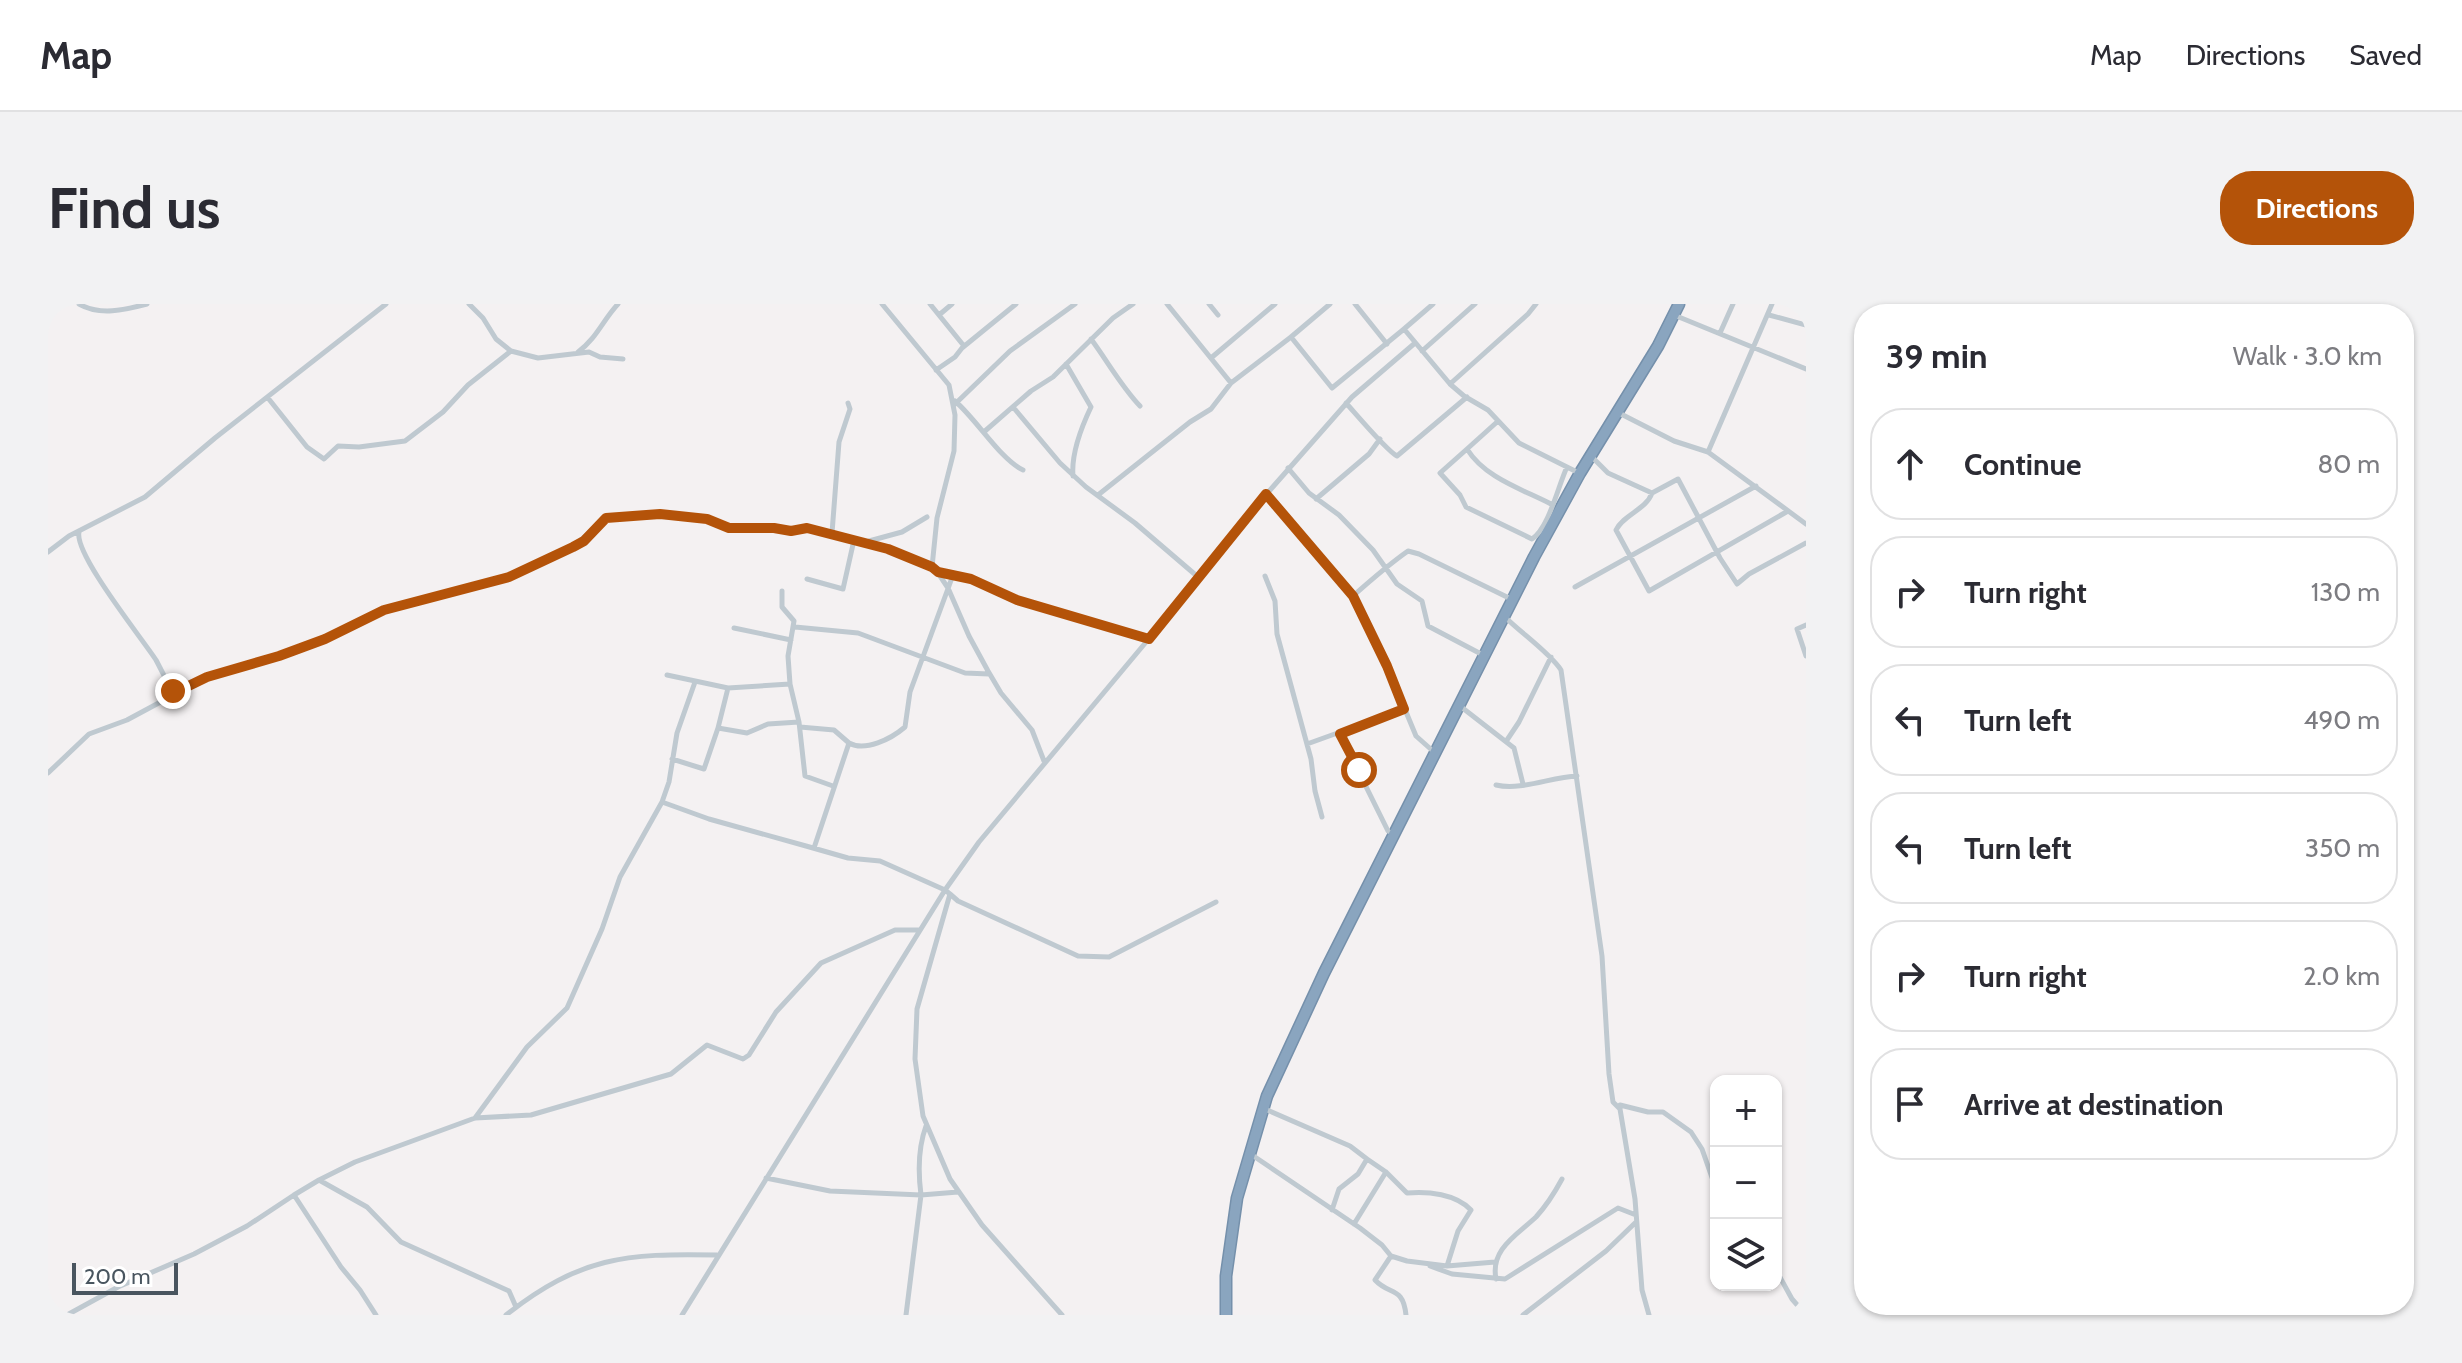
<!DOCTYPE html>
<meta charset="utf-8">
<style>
body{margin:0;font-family:Cabin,sans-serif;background:#f2f2f3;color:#2b2b33}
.controls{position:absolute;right:24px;bottom:24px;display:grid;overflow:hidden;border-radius:16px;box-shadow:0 2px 6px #0004}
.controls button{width:72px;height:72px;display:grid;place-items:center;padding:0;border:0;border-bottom:2px solid #e1e1e2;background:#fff;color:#2b2b33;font:40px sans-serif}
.scale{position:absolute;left:24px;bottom:20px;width:106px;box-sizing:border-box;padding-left:8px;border:4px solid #49555f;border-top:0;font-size:22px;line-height:28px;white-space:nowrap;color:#49555f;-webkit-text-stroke:6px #fff;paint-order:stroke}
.stop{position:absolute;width:24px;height:24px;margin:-18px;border:6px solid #b45309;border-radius:50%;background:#fff}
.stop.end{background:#b45309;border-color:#fff;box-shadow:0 2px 8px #0008}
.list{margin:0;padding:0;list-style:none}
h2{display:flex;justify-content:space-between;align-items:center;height:104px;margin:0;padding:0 32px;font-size:34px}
h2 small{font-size:26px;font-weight:400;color:#7c7c81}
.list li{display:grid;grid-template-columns:52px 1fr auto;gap:24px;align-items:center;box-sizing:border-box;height:112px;margin:0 16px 16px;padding:0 16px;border:2px solid #e1e1e2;border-radius:32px}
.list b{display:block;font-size:30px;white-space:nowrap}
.list em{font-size:26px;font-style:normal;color:#7c7c81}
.icon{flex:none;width:44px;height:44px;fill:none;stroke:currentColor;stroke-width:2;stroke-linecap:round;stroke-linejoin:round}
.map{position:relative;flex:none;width:1758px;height:1011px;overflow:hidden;border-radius:32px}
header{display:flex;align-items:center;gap:48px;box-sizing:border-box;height:112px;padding:0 40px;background:#fff;border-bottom:2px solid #e1e1e2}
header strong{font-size:38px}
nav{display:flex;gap:44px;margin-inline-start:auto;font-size:28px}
.intro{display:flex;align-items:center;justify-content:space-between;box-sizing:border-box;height:192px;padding:0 48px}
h1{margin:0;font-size:56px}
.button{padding:20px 36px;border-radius:32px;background:#b45309;color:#fff;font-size:28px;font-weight:700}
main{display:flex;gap:48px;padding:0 48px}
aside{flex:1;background:#fff;border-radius:32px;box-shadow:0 2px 6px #0004}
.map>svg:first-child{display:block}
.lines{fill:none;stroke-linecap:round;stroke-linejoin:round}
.highway-casing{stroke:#7590ab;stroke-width:13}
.minor{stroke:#bfc9d0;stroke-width:5}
.highway{stroke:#8aa5bf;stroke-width:10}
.route{stroke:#b45309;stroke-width:10}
</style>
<header>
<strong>Map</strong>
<nav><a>Map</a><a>Directions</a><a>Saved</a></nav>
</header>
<div class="intro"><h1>Find us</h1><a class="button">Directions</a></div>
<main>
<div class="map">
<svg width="1758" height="1011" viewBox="0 0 1758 1011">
<rect width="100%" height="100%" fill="#f4f1f2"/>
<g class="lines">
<defs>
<path id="highway" d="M1178,1011v-39l11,-78 30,-102 57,-123 210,-416 46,-84 78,-127 21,-42"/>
</defs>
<use href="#highway" class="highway-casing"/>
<path class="minor" d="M31,0c21,12 45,6 68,0
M421,0l14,14 13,21 15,12 27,7 51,-6 11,5 23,2
M834,0l67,81 6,30 -1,36 -17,67 -5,49 6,5 33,7 46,21 131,38
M882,0l34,42
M1119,0l64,79
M1161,0l9,11
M1282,0l-39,33 41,51 72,-59 46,55 14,12 24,14 31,33 60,30
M1307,0l32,40
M891,11l13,-11
M1626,11l132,54
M1721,11l37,10
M1356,25l29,-25
M1672,29l13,-29
M1043,35c17,23 30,47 49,67
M1374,47l53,-47
M530,48c18,-13 25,-32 40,-48
M1163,54l64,-54
M1018,60l25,43c-10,21 -20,46 -18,69
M888,66l19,-13 7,-9 54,-44
M1402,80l78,-70 8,-10
M220,94l39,49 17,12 14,-13 21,1 46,-6 38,-29 25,-27 43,-34
M907,97c22,19 46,59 68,69
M1298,99c10,11 41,48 51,53l70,-59
M906,101l56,-54 65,-47
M965,103l47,56 26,24 49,36 63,54
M1571,109l55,28 34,11 98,72
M1449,118l-30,27c18,29 55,40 84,55
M937,127l46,-40 22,-14 60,-59 20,-14
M1419,145l-27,24 20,22 6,12 66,32c17,-11 26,-53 35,-72
M1660,148l64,-148
M1544,153l16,16 44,20 26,-14 42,79 17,26 12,-10 57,-31
M1240,164l21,25 30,22 34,35 24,34 25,17 6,25 55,29
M1604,189c-6,17 -28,21 -36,37l33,61 139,-80
M1218,190l87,102 34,70 29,70 18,16
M1050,191l92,-73 21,-13 20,-26 60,-46
M1268,195l53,-45 11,-15
M31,228c-5,22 62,105 77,128 6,11 11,23 18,33
M784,229l7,-91 11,-33 -2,-6
M821,237l33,-9 25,-15
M0,248l21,-16 76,-39 70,-59 171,-134
M890,269l10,15 21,48 19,35 13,22 31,37 12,31
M1217,272l10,25 2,33 34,125 4,32 7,26
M759,275l36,10 11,-49
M1527,283l181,-101
M1305,292c18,-16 35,-31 55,-45l11,3 92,45
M1457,313c16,16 45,36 56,53l41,286 7,118 4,28 7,7 15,90 7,91 7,25
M1758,321l-9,4 9,27
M747,323l63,6 107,40 24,1
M686,324l57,12
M619,371l61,13 62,-4 -2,-28 6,-35 -12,-14v-16
M742,380l9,38 6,54 28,10
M1412,402l54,42 9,36
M752,423l34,3 15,13
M670,424l10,-40
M1292,430l48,97 5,2
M1459,436l12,-18 32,-65
M1259,440l97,-35
M624,455l32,10 14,-41 29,5 21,-9 31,-2
M0,469l41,-39 38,-14 80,-43 72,-21 46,-17 59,-29 125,-33 64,-30 33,-29 54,-4 47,5 22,9h45l17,3 16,-3 81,21 44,18
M1448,481c25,6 55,-8 81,-9
M614,498l47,17 97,27 42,12 32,3 65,29 -263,425
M766,544l35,-105c16,9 42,-4 56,-16l5,-35 43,-117
M902,590l8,7 120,55 31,1 107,-55
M1572,801l28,7h15l28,20 11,17 14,40
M1217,805l85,37 17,13 -9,15 -19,15 -7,21
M427,814l52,-71 40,-39 35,-79 18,-52 42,-75 7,-20 8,-49 18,-51
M1204,851l108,73 22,17 9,11 16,5 40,5 48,-4
M1319,855l19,13 21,21c21,-2 49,1 64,17l-13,21 -11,35
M718,874l64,13 91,4 37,-3
M271,876l36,-18 120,-44 56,-3 140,-41 36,-29 36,14 6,-4 27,-43 45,-49 74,-33h24
M246,891l25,-15 48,27 34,35 108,49 7,16
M1306,920l32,-52
M1343,952l-16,24c15,16 28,6 31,35
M1382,962l22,8 53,5 113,-71 18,7
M1728,966l16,29 14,16
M1448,975c-6,-30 21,-44 40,-62 10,-11 19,-25 26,-38
M19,1011l51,-28 76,-33 53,-28 47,-31 47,72 19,23 16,25
M458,1011c74,-58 119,-62 211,-60
M858,1011l15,-120c-3,-23 -3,-47 5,-69
M1014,1011l-80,-90 -32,-46 -27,-63 -8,-57 2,-50 33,-115 -5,-4 34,-48 193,-231 62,-80 118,-134 63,-54
M1475,1011l83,-64 29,-28"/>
<use href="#highway" class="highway"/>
</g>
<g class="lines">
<path class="route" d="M125,387l1,2 33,-16 72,-21 46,-17 59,-29 125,-33 64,-30 11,-6 22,-23 54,-4 47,5 22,9h45l17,3 16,-3 81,21 44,18 6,5 33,7 46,21 132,39 117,-145 87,102 34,70 17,43 -64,25 19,36"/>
</g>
</svg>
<div class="controls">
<button>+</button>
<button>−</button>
<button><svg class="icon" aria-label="layers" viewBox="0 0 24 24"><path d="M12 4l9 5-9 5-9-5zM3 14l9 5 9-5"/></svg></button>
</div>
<div class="scale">200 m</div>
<div class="stop" style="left:1311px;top:466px"></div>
<div class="stop end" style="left:125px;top:387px"></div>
</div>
<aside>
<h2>39 min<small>Walk · 3.0 km</small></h2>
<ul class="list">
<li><svg class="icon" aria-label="ahead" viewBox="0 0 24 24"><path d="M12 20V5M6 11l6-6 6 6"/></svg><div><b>Continue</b></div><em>80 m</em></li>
<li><svg class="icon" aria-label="right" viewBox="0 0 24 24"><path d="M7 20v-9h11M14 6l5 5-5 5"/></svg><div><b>Turn right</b></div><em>130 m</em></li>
<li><svg class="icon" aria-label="left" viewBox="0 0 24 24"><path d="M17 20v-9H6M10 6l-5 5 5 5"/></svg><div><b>Turn left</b></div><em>490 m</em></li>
<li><svg class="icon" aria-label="left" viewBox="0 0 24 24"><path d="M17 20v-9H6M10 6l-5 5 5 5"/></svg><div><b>Turn left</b></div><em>350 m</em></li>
<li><svg class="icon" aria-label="right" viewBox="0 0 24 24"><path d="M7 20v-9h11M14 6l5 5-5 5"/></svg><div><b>Turn right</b></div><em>2.0 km</em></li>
<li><svg class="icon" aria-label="arrive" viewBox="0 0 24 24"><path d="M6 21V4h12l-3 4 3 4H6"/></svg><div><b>Arrive at destination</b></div></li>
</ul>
</aside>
</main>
